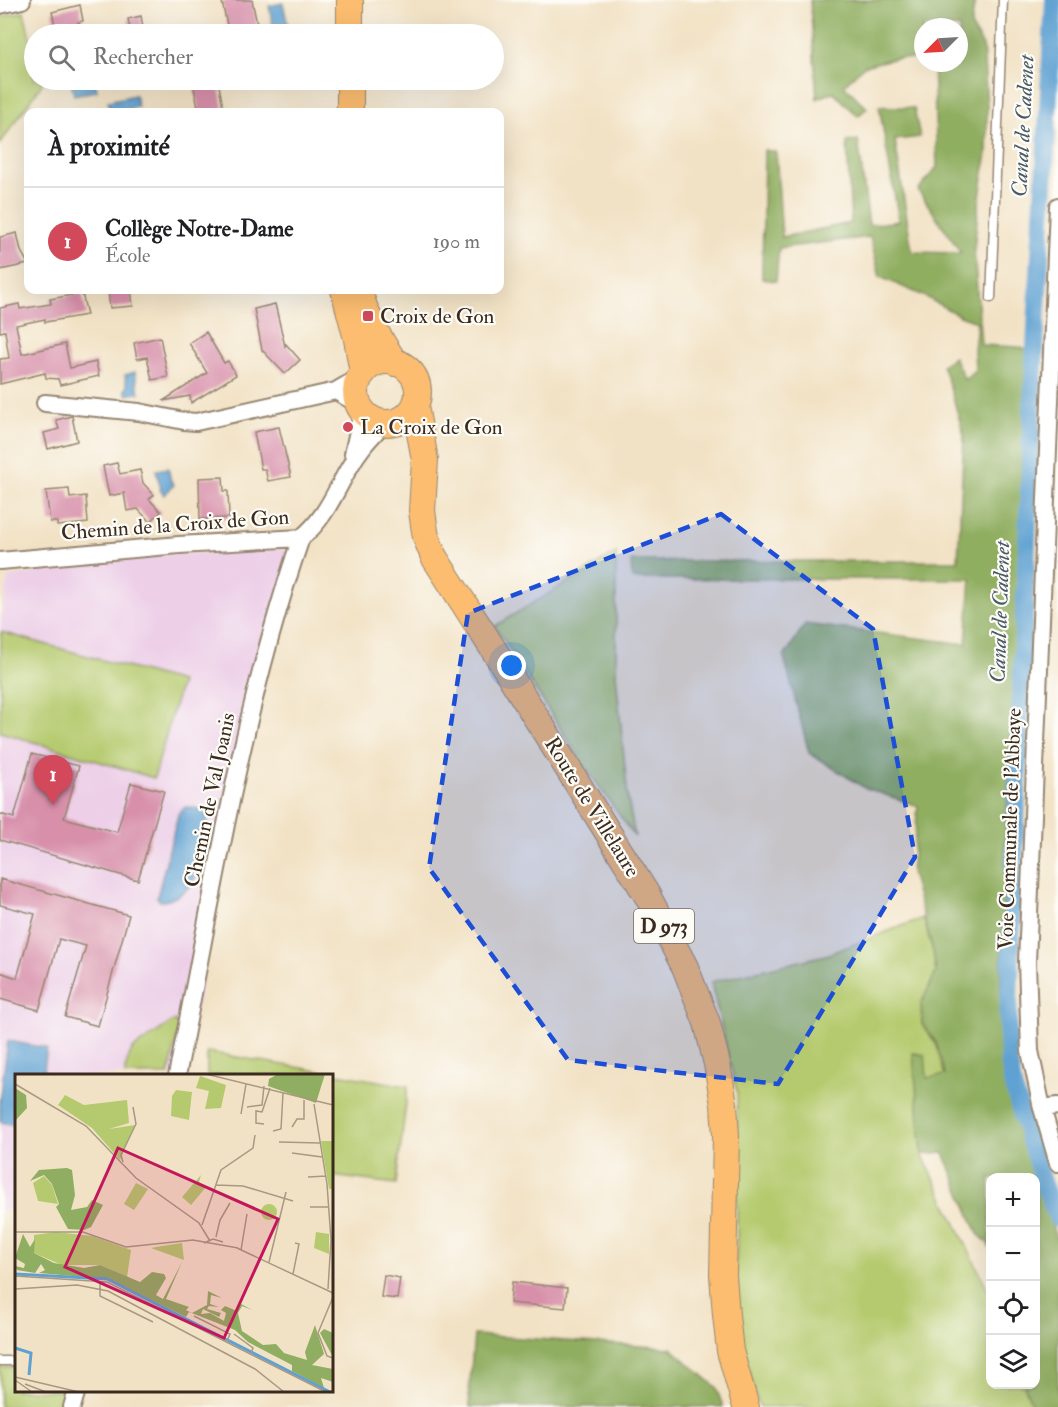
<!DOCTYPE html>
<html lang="fr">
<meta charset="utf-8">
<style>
body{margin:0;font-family:"IM FELL Double Pica",serif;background:#f2f2f2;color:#202124}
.controls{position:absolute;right:18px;bottom:18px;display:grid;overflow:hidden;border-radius:12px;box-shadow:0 6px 24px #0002}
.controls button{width:54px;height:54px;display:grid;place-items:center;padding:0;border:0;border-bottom:2px solid #e0e0e0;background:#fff;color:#202124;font:30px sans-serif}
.compass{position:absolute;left:914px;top:18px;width:54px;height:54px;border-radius:50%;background:#fff;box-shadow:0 6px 24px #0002;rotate:246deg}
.you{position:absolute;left:512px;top:666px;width:21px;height:21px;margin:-15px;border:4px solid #fff;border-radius:50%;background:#1a73e8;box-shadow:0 0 0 9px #1a73e833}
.badge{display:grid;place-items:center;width:39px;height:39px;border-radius:50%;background:#d1495b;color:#fff;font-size:20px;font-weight:700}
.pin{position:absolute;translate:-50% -50px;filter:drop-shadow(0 2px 3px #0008)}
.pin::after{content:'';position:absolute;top:32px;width:21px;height:18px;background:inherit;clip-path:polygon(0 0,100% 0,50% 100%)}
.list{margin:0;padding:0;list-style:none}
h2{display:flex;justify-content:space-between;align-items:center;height:78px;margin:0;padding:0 24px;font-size:26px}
h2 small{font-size:20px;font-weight:400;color:#757577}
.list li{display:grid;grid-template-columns:39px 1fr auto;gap:18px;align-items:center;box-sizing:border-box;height:108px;padding:0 24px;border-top:2px solid #e0e0e0}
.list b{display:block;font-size:22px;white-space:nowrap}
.list p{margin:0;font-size:20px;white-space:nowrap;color:#757577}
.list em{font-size:20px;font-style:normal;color:#757577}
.icon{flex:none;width:33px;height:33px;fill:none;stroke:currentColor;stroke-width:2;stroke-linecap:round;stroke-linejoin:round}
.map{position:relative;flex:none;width:1058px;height:1407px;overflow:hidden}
.search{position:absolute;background:#fff;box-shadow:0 6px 24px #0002;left:24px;top:24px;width:480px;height:66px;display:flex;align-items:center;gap:15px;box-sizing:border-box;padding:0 21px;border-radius:33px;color:#757577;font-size:22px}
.panel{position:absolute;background:#fff;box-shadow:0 6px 24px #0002;left:24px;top:108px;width:480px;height:186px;border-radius:12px}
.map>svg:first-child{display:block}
.built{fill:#edd0e8}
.green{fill:#b5ca6e;stroke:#787a46;stroke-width:1.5}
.forest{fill:#90ae61;stroke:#666c40;stroke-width:1.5}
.water{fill:#5ea1d2;stroke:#4c6678;stroke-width:1.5}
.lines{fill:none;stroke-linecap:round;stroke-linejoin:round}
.canal{stroke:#5ea1d2;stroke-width:18}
.building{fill:#d890aa}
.service-casing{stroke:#968672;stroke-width:11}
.minor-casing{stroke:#968672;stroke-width:20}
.primary-casing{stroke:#968672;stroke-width:28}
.service{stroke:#fff;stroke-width:8}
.minor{stroke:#fff;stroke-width:16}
.primary{stroke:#fcbd6f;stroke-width:26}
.marked{fill:#1d4ed8;fill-opacity:0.2;stroke:#1d4ed8;stroke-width:4.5;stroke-dasharray:12 8;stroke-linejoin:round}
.poi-dot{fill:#d1495b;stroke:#fdfcf7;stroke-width:2}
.labels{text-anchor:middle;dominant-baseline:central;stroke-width:4.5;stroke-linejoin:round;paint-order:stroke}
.shield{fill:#fdfcf7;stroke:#75695f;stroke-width:1.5}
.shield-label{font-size:20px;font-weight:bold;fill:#3b2a1e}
.poi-label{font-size:21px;fill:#3b2a1e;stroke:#fdfcf7;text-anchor:start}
.street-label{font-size:21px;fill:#3b2a1e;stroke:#fdfcf7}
.water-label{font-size:22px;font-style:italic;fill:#495a66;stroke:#fdfcf7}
.inset-river{fill:none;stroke:#5ea1d2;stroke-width:3}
.inset-road{fill:none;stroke:#a99882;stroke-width:1.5}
.view{fill:#c2185b;fill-opacity:0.15;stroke:#c2185b;stroke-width:3}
.inset-edge{fill:none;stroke:#3b2a1e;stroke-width:3}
</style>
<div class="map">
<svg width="1058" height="1407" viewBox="0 0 1058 1407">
<rect width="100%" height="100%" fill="#fdfcf7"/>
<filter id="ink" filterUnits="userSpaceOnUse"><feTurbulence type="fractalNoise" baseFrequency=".0167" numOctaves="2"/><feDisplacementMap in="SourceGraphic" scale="12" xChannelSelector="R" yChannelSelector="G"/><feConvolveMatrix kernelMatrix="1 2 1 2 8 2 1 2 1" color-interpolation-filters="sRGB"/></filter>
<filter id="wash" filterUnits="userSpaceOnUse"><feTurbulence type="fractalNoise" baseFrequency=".008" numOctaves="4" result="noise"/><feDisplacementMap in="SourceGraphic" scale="24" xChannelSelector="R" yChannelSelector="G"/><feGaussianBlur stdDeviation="1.35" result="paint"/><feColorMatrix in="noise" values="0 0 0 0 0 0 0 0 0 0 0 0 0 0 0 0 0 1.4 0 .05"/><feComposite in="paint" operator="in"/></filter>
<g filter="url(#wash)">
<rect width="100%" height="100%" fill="#f2e2c5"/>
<path class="built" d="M297,549l-51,203 -62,323 -168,1v134h-16v-585l8,-48 150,-22z"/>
<path class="green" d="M24,12l10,42v26h7l1,4 -42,60v-127z
M616,553v121l12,126 7,37 -54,-76 -86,-135z
M1,632l180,50 -27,96 -154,-46z
M923,918l10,33 3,22 -14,51 16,23 7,29 -19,3 -4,75 68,140v90l34,1 9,22h-273l-5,-13 -20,-84 2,-85v-133l-26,-110 115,-27z
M173,1021l3,1 3,6 -10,47h-44c0,-8 3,-19 8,-26z
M207,1052l201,34 -12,98 -64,-8v-100l-125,-1z
M0,1367h16v23l56,1 -6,16h-66z"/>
<path class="forest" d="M810,0h165l-4,26 12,20 4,59v47l-9,58 -4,39 7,96 37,2 11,3 -6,167 -18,329 -4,136 1,70 4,35 28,90 -44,1v70l-3,-6 -9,-8 -34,-81 -22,1 -9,-101 12,2 2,23 18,-3 -9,-33 -14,-18 -1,-20 15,-32 -3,-21 -22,-79 7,-66 -53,-18 -56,-35 -25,-96 21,-33 161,20 5,-65h-339l-1,-18h327l6,-126 -14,-48 -8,-22 12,-8 11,23 10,-10 -1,-21 3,-27 -17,-6 -36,-20 -44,-19 -10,-40 -91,11 -3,33 -14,-2 2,-129 12,2 6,85 69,-14 -4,-81 11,-2 11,85 30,-4 -20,-115 35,2 6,29 -25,3 17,112 49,1 -43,-63 19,-23 -4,-104h26v-36h-36v32l-27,-1 -32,8 -20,19 23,23 -9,8 -25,-24 -16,7z
M1036,1182l22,61v164h-25l-9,-22 12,-1z
M474,1335l197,13 45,39 7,20h-253l-1,-14z"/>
<path class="water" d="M283,3l6,28 -14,3 -6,-28z
M95,80l2,11 -23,4 -3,-11z
M135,95l3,12 -28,5 -2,-11z
M135,372l4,21 -12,2 -2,-5 2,-3 -2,-12z
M168,468l3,13 3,4 -10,10 -4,-5 1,-1 -5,-19z
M187,807c25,1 21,13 18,32l8,2 -3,9 -9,-1c-2,9 -4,25 -8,33 -7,10 -21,19 -33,19l-3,-4 21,-82 4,-6z
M8,1041l39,7 -4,27 -27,1v49l-16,-3v-20z"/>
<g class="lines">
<path class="canal" d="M1054,0l-20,365 -26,661 1,34 4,26 30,96 15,37"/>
</g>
<g id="blocks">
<path class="building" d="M230,0h22l7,34h-30l-7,-32z
M80,5l3,16 -5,1 2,8 -4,2v2h-19l-5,-22z
M141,16l3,18h-13l-3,-15z
M213,80h5l6,32h-25l-6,-29z
M17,233l4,18 7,13 -28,6v-33z
M108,290h23l2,16 -23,2z
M82,293l5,22 -42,7v-3l-29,6 6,29 43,-10 5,24 26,-6 3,14 -39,9 -2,-6 -12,-1 -1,-5 -45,11v-25l9,-1 -4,-27 -5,1v-24l19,-4 1,5 31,-5 -1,-5z
M275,304l10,42 1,-2 14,16 -15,14 -23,-24 -8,-41z
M206,332l18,31 4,-2 8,14 -45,28 -1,-7 -27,5 44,-28 -18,-30z
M160,337l8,40 -16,3 -5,-23 -10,2 -3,-16z
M72,416l5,25 -29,8 -4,-16 15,-4 -3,-9z
M279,427l12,50 -23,4 -3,-12h-4l-7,-37z
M117,463l3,11 20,-4 3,13 11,12 -5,4 12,13 -11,10 -12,-13 -11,2 -3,-18 -15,3 -6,-30z
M223,477l1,14h4l1,27 -29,1 -1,-41z
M69,489l1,9 16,-2 2,27 -31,3v-4h-7l-4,-31z
M32,754l47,12 -15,52 53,14 14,-49 33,8 -26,89 -138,-40v-26l14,4z
M0,879l129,36 -31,111 -33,-9 21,-71 -27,-7 -20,71 -39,-11v-27l17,6 18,-64 -35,-9z
M384,1275l16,3 -3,21 -16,-2z
M512,1282l55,6 -2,20 -55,-5z"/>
</g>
</g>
<g filter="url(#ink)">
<use href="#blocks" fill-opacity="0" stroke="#968672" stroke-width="1.5"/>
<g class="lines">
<defs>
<path id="service" d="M991,298l12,-298
M0,1361h16"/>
<path id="minor" d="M0,5l22,-5
M1058,206l-31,756 3,89 12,57 16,55
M45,403l94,9 45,9 12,1 140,-31
M358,404l-22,-13 24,-14
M353,454l7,-32v-14
M0,561l179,-16 122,-7c24,-19 33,-44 48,-70 10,-19 21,-30 35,-45
M177,1076c36,-180 64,-364 124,-538
M1042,1108l16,-2
M72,1407l5,-17"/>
<path id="primary" d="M350,34v-34
M350,112v-32
M344,290l13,49 6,34
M360,294c7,26 21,47 35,69
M356 392a31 31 0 1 1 62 0a31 31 0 1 1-62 0Z
M415,406l10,54 -3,51 2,14 2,12 8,20 65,101 148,237 38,72 22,56 10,41 7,40 2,32 -3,139 3,40 4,36 16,56"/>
</defs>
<use href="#service" class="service-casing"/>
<use href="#minor" class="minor-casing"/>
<use href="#primary" class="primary-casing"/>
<use href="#service" class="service"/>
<use href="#minor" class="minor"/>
<use href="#primary" class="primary"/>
</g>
</g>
<path class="marked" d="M721,514l152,115 42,228 -137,227 -210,-24 -139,-192 39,-255z"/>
<g class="poi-dot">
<rect x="362" y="310" width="12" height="12" rx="3"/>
<circle cx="348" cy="427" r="6"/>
</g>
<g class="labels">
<rect class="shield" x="634" y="909" width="60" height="34" rx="4.5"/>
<g class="shield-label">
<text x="664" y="926">D 973</text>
</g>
<g class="poi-label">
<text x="380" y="316">Croix de Gon</text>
<text x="360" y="427">La Croix de Gon</text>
</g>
<g class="street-label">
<text transform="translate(175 525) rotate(-4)">Chemin de la Croix de Gon</text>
<text transform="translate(210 800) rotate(-78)">Chemin de Val Joanis</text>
<text transform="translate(592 807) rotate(58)">Route de Villelaure</text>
<text transform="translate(1010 829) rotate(-88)">Voie Communale de l'Abbaye</text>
</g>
<g class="water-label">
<text transform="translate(1023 126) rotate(-87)">Canal de Cadenet</text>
<text transform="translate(1000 612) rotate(-88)">Canal de Cadenet</text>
</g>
</g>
<g transform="translate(15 1074)">
<rect width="318" height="318" fill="#f2e2c5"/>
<path d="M185,2l26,9 -5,23 -16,1 4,-18 -13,-3zM161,16l16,2 -3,28 -18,-4 1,-20zM50,21l19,10 43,-5 2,23 -20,6 26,-4 -15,35 -28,-32 -34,-23zM306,67h12v48h-4zM186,101l-2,7 7,5 -15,18 -9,-8zM29,102l8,9 6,19 -20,-3 -5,-18zM121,109l12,6 -14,21 -10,-6zM246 138a8 8 0 1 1 16 0a8 8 0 1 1-16 0ZM41,158l36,4 39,14 -4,27 -27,-12h-38l-28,-12v-18zM301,158l13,2v20l-15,-6zM167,169l2,17 -33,-12 11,-2z" fill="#b5ca6e"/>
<path d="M263,0h47l-9,29 -48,-17 1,-7zM0,14l11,7 1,13 -12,13zM52,94l5,2 3,25 -4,15 16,-3 5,-7 11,5 -12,22 -7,3 -16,-1 -12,-22 3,-3 -7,-20 -8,-9 -14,6 9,-11zM8,160l7,13 5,-8 -1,14 20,10 30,5 16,-3 40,17 12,-10 12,2 2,4 -10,17 7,4 19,-37 -16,37 23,8 -3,3 6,3 15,-8 1,-14 14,7 -11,-3 -1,9 9,3 -10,-1 -2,3 14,4 -2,4 -16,-8 -2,5 9,-1 14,8 2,-8 -5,-3 4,-4 12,5 4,-7 11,6 -10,-4 -4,7 4,18 21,14 13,-1 8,9 23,7 -2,-8 10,-27 9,29 -12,11 21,4v13l-12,-4 3,10 -32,-17v-6l-44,-23 -13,-12 -46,-18 -3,5 -78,-38 -69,-6 6,-3 -4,-6 -6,9 -18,-3 -2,-4 9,2 1,-4 -10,-6zM309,255l9,4v24l-13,-24z" fill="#90ae61"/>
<path class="inset-river" d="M0,200l92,5 223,113M0,274l16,5 -2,22"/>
<path class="inset-road" d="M191,0l127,31M0,10l71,42 50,52 63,45 11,18M299,30l13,80 4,56 -3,49M232,33l15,-2 2,-19M226,40l5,-30M249,50l-8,-1v-12l6,1 8,-24M277,53l5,-8h7v-19M258,57l8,-2 2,-36M264,68l41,1M277,79l30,4M108,88l-2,-7 15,-31 -3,-17M293,103l18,-1M201,111l27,1 50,15M295,133h19M187,151l19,-55 32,-22 2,-13M0,158h68l43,15 67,-7 45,8M201,163l4,-17 10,-17M189,169l9,-4 10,3M222,174l96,45M226,176l6,-36M254,188l17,-70M278,200l6,-30 -4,-1M0,202l92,6 219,110M85,207v15l53,26M0,215l62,-4 31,6 147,78 29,23M318,223l-15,36 9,23 6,2M179,242l36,18 -3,7M219,260l19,14 -2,5M0,303l64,15M0,306l17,12M10,310l21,8"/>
<path class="view" d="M103,74l160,71 -54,119 -159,-71z"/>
<rect width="318" height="318" class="inset-edge"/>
</g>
</svg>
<div class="controls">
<button>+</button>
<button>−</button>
<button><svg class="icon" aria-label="locate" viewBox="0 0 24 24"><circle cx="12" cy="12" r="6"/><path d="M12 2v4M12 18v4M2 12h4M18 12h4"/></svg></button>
<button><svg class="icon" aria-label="layers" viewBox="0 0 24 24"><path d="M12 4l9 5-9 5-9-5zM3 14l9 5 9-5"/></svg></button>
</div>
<svg class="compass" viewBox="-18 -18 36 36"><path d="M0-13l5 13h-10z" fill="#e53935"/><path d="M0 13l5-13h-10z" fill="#757577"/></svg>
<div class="you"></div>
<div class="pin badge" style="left:53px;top:805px">1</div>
<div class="search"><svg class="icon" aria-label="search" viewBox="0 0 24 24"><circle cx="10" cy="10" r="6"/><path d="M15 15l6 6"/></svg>Rechercher</div>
<section class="panel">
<h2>À proximité<small></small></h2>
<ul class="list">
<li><span class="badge">1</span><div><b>Collège Notre-Dame</b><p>École</p></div><em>190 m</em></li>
</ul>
</section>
</div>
